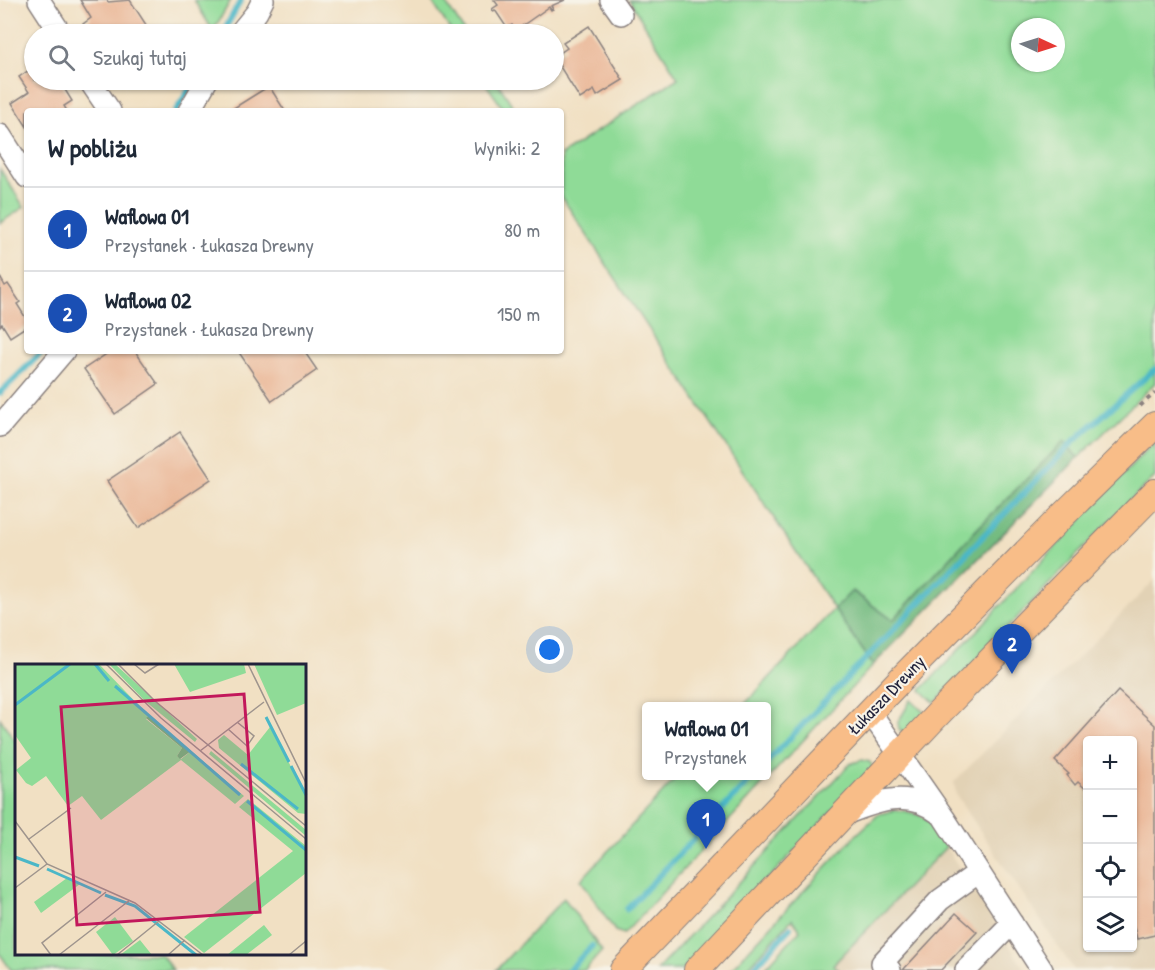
<!DOCTYPE html>
<html lang="pl">
<meta charset="utf-8">
<style>
body{margin:0;font-family:"Patrick Hand",sans-serif;background:#f6f6f7;color:#1f2937}
.controls{position:absolute;right:18px;bottom:18px;display:grid;overflow:hidden;border-radius:6px;box-shadow:0 2px 4px #0004}
.controls button{width:54px;height:54px;display:grid;place-items:center;padding:0;border:0;border-bottom:2px solid #e0e1e3;background:#fff;color:#1f2937;font:30px sans-serif}
.compass{position:absolute;left:1011px;top:18px;width:54px;height:54px;border-radius:50%;background:#fff;box-shadow:0 2px 4px #0004;rotate:94deg}
.you{position:absolute;left:550px;top:650px;width:21px;height:21px;margin:-15px;border:4px solid #fff;border-radius:50%;background:#1a73e8;box-shadow:0 0 0 9px #1a73e833}
.badge{display:grid;place-items:center;width:39px;height:39px;border-radius:50%;background:#111827;color:#fff;font-size:20px;font-weight:700}
.pin{position:absolute;translate:-50% -50px;filter:drop-shadow(0 2px 3px #0008)}
.pin::after{content:'';position:absolute;top:32px;width:21px;height:18px;background:inherit;clip-path:polygon(0 0,100% 0,50% 100%)}
.popup{position:absolute;left:642px;top:702px;width:129px;height:78px;box-sizing:border-box;display:grid;place-content:center;border-radius:6px;background:#fff;filter:drop-shadow(0 2px 4px #0005);font-size:20px;white-space:nowrap;color:#747a83}
.popup b{font-size:22px;color:#1f2937}
.popup::after{content:'';position:absolute;left:50%;top:100%;margin-left:-12px;border:12px solid transparent;border-top-color:#fff}
.list{margin:0;padding:0;list-style:none}
h2{display:flex;justify-content:space-between;align-items:center;height:78px;margin:0;padding:0 24px;font-size:26px}
h2 small{font-size:20px;font-weight:400;color:#747a83}
.list li{display:grid;grid-template-columns:39px 1fr auto;gap:18px;align-items:center;box-sizing:border-box;height:84px;padding:0 24px;border-top:2px solid #e0e1e3}
.list b{display:block;font-size:22px;white-space:nowrap}
.list p{margin:0;font-size:20px;white-space:nowrap;color:#747a83}
.list em{font-size:20px;font-style:normal;color:#747a83}
.icon{flex:none;width:33px;height:33px;fill:none;stroke:currentColor;stroke-width:2;stroke-linecap:round;stroke-linejoin:round}
.map{position:relative;flex:none;width:1155px;height:970px;overflow:hidden}
.search{position:absolute;background:#fff;box-shadow:0 2px 4px #0004;left:24px;top:24px;width:540px;height:66px;display:flex;align-items:center;gap:15px;box-sizing:border-box;padding:0 21px;border-radius:33px;color:#747a83;font-size:22px}
.panel{position:absolute;background:#fff;box-shadow:0 2px 4px #0004;left:24px;top:108px;width:540px;height:246px;border-radius:6px}
.map>svg:first-child{display:block}
.built{fill:#e2d2b5;fill-rule:evenodd}
.green{fill:#8fdb97;stroke:#587e69;stroke-width:1.5;fill-rule:evenodd}
.forest{fill:#73bb80;stroke:#4a6e5e;stroke-width:1.5}
.lines{fill:none;stroke-linecap:round;stroke-linejoin:round}
.stream{stroke:#4bb7c7;stroke-width:6}
.building{fill:#eab695}
.minor-casing{stroke:#8a817f;stroke-width:24}
.major-casing{stroke:#8a817f;stroke-width:28}
.path{stroke:#8a817f;stroke-width:4;stroke-dasharray:4.5 4.5;stroke-linecap:butt}
.minor{stroke:#fff;stroke-width:21}
.major{stroke:#f8bd88;stroke-width:26}
.labels{text-anchor:middle;dominant-baseline:central;stroke-width:4.5;stroke-linejoin:round;paint-order:stroke}
.street-label{font-size:18px;fill:#22223b;stroke:#f7f3e8}
.inset-river{fill:none;stroke:#4bb7c7;stroke-width:3}
.inset-road{fill:none;stroke:#9e948d;stroke-width:1.5}
.view{fill:#c2185b;fill-opacity:0.15;stroke:#c2185b;stroke-width:3}
.inset-edge{fill:none;stroke:#22223b;stroke-width:3}
</style>
<div class="map">
<svg width="1155" height="970" viewBox="0 0 1155 970">
<rect width="100%" height="100%" fill="#f7f3e8"/>
<filter id="ink" filterUnits="userSpaceOnUse"><feTurbulence type="fractalNoise" baseFrequency=".0167" numOctaves="2"/><feDisplacementMap in="SourceGraphic" scale="12" xChannelSelector="R" yChannelSelector="G"/><feConvolveMatrix kernelMatrix="1 2 1 2 8 2 1 2 1" color-interpolation-filters="sRGB"/></filter>
<filter id="wash" filterUnits="userSpaceOnUse"><feTurbulence type="fractalNoise" baseFrequency=".008" numOctaves="4" result="noise"/><feDisplacementMap in="SourceGraphic" scale="24" xChannelSelector="R" yChannelSelector="G"/><feGaussianBlur stdDeviation="1.35" result="paint"/><feColorMatrix in="noise" values="0 0 0 0 0 0 0 0 0 0 0 0 0 0 0 0 0 1.4 0 .05"/><feComposite in="paint" operator="in"/></filter>
<g filter="url(#wash)">
<rect width="100%" height="100%" fill="#f1e0c3"/>
<path class="built" d="M1155,580v390h-81l-118,-175 -2,-13zM1088,740h44v208h-44z
M946,847l79,123h-186l-6,-5z"/>
<path class="green" d="M194,0h37l-18,31z
M431,0h13l22,34h-13z
M629,0h526v383l-77,75 -14,-16 -87,87 -84,91 -40,-29 -18,18 38,56 -249,269 -9,-3 -34,-51 97,-104h88v-70h-23l91,-97 -273,-413v-41l117,-77zM1020,27h36v36h-36z
M483,80h13l20,31h-11z
M0,169l24,38 -24,16z
M1155,441v36l-31,29 -189,197 -14,-13z
M911,700l14,13 -19,20 -7,-3 -1,-8z
M0,718l16,24v212h145l12,16h-162l-11,-16z
M862,760l8,2 3,6 -6,6 -185,196h-25l193,-206z
M896,810c34,4 32,11 50,37l-113,118 6,5h-76l37,-40 -8,-11 -46,51h-16l124,-133 25,-23z
M564,898l38,53 -17,19h-89z"/>
<path class="forest" d="M1064,441l14,17 -205,207 -39,-56 18,-18 41,29 84,-91z"/>
<g class="lines">
<path class="stream" d="M222,34l19,-34
M176,111l19,-31
M0,393l43,-42
M766,763l308,-322 81,-72
M627,909l127,-133
M569,970l23,-24
M752,970l38,-42"/>
</g>
<g id="blocks">
<path class="building" d="M80,0h27l1,2 22,-2 22,34h-62l-7,-10 8,-6z
M494,0h71l-14,6 2,3 -2,1 -2,-3 -33,23 -4,-5 -5,3 -12,-18 -2,1 -1,-2 6,-4z
M589,26l34,54 -26,16 -3,-6 -14,9 -26,-42 13,-9 -4,-5z
M34,67v13h13l3,4 9,-4 13,21 -8,5 3,5h-40v16l-15,-24 17,-11 -10,-15z
M269,86l16,25h-56z
M0,277l5,9 3,-2 12,18 -3,2 10,16v6l-17,11 -8,-13 -2,2z
M111,351h24l23,33 -43,30 -31,-45z
M238,351h66l13,19 -45,31z
M180,432l31,47 -73,49 -31,-47z
M1118,691l37,34v210l-18,4 -5,-19v-180h-44v51l-10,-9 -3,3 -8,-10 2,-1 -14,-13z
M956,913l21,19 -36,38h-38z"/>
</g>
</g>
<g filter="url(#ink)">
<use href="#blocks" fill-opacity="0" stroke="#8a817f" stroke-width="1.5"/>
<g class="lines">
<defs>
<path id="minor" d="M39,0l22,34
M611,0l10,14
M239,34l18,-22 6,-12
M89,80l21,31
M189,111l18,-31
M0,135l27,42
M0,426l64,-75
M870,712l74,106 98,152
M845,814c30,-12 62,-25 92,-2
M890,970l-8,-7 58,-63 39,-28
M966,970l46,-47"/>
<path id="major" d="M623,970l278,-291 157,-159 97,-95
M697,970l241,-256 217,-222"/>
</defs>
<use href="#minor" class="minor-casing"/>
<use href="#major" class="major-casing"/>
<path class="path" d="M1140,406l15,-13"/>
<use href="#minor" class="minor"/>
<use href="#major" class="major"/>
</g>
</g>
<g class="labels">
<g class="street-label">
<text transform="translate(886 695) rotate(-46)">Łukasza Drewny</text>
</g>
</g>
<g transform="translate(15 664)">
<rect width="291" height="291" fill="#f1e0c3"/>
<path d="M0,0h84l50,52 -3,3 36,29 -5,8 4,3 10,-8 53,45 -9,8 -54,-44 -80,60 -19,-24 -14,10 -22,-30 -14,10 -6,-3 -10,-13 15,-12 -16,-23zM94,0h6l82,75 -2,3 -50,-41zM159,0h70l2,9 -56,19zM239,0h52v39l-29,12zM255,63l36,68v19l-8,-1 -79,-65 -1,-8 6,-5 24,20zM196,87l95,79v6l-97,-82zM233,135l58,47v27l-102,80 -20,-16 109,-86 -54,-44zM52,214l13,6 -39,29 -7,-11zM100,253l18,24 -20,14 -17,-23zM249,261l8,10 -26,20h-19zM125,276l12,15h-32z" fill="#8fdb97"/>
<path d="M134,52l42,35 -11,8 -3,-3 5,-8 -36,-30z" fill="#73bb80"/>
<path class="inset-river" d="M80,0l14,17M100,22l125,109M0,41l55,-41M251,53l23,45M226,100l57,45M276,102l15,29M232,137l59,49M0,193l24,9M32,205l54,24M90,231l30,11 61,49"/>
<path class="inset-road" d="M91,0l55,54 145,121M103,0l37,37 151,125M119,0l11,9 14,-9M233,0l58,119M213,65l19,17 7,-10 -17,-14M185,87l64,-49M0,157l32,43 88,39 68,52M14,175l42,-31M0,224l32,-24M36,291l-9,-12 64,-51M44,291l71,-55M102,291l42,-34M153,291l17,-15M274,291l17,-14"/>
<path class="view" d="M229,30l16,218 -183,13 -16,-218z"/>
<rect width="291" height="291" class="inset-edge"/>
</g>
</svg>
<div class="controls">
<button>+</button>
<button>−</button>
<button><svg class="icon" aria-label="locate" viewBox="0 0 24 24"><circle cx="12" cy="12" r="6"/><path d="M12 2v4M12 18v4M2 12h4M18 12h4"/></svg></button>
<button><svg class="icon" aria-label="layers" viewBox="0 0 24 24"><path d="M12 4l9 5-9 5-9-5zM3 14l9 5 9-5"/></svg></button>
</div>
<svg class="compass" viewBox="-18 -18 36 36"><path d="M0-13l5 13h-10z" fill="#e53935"/><path d="M0 13l5-13h-10z" fill="#747a83"/></svg>
<div class="you"></div>
<div class="pin badge" style="left:706px;top:849px;background:#1a4fb4">1</div>
<div class="popup"><b>Waflowa 01</b>Przystanek</div>
<div class="pin badge" style="left:1012px;top:674px;background:#1a4fb4">2</div>
<div class="search"><svg class="icon" aria-label="search" viewBox="0 0 24 24"><circle cx="10" cy="10" r="6"/><path d="M15 15l6 6"/></svg>Szukaj tutaj</div>
<section class="panel">
<h2>W pobliżu<small>Wyniki: 2</small></h2>
<ul class="list">
<li><span class="badge" style="background:#1a4fb4">1</span><div><b>Waflowa 01</b><p>Przystanek · Łukasza Drewny</p></div><em>80 m</em></li>
<li><span class="badge" style="background:#1a4fb4">2</span><div><b>Waflowa 02</b><p>Przystanek · Łukasza Drewny</p></div><em>150 m</em></li>
</ul>
</section>
</div>
